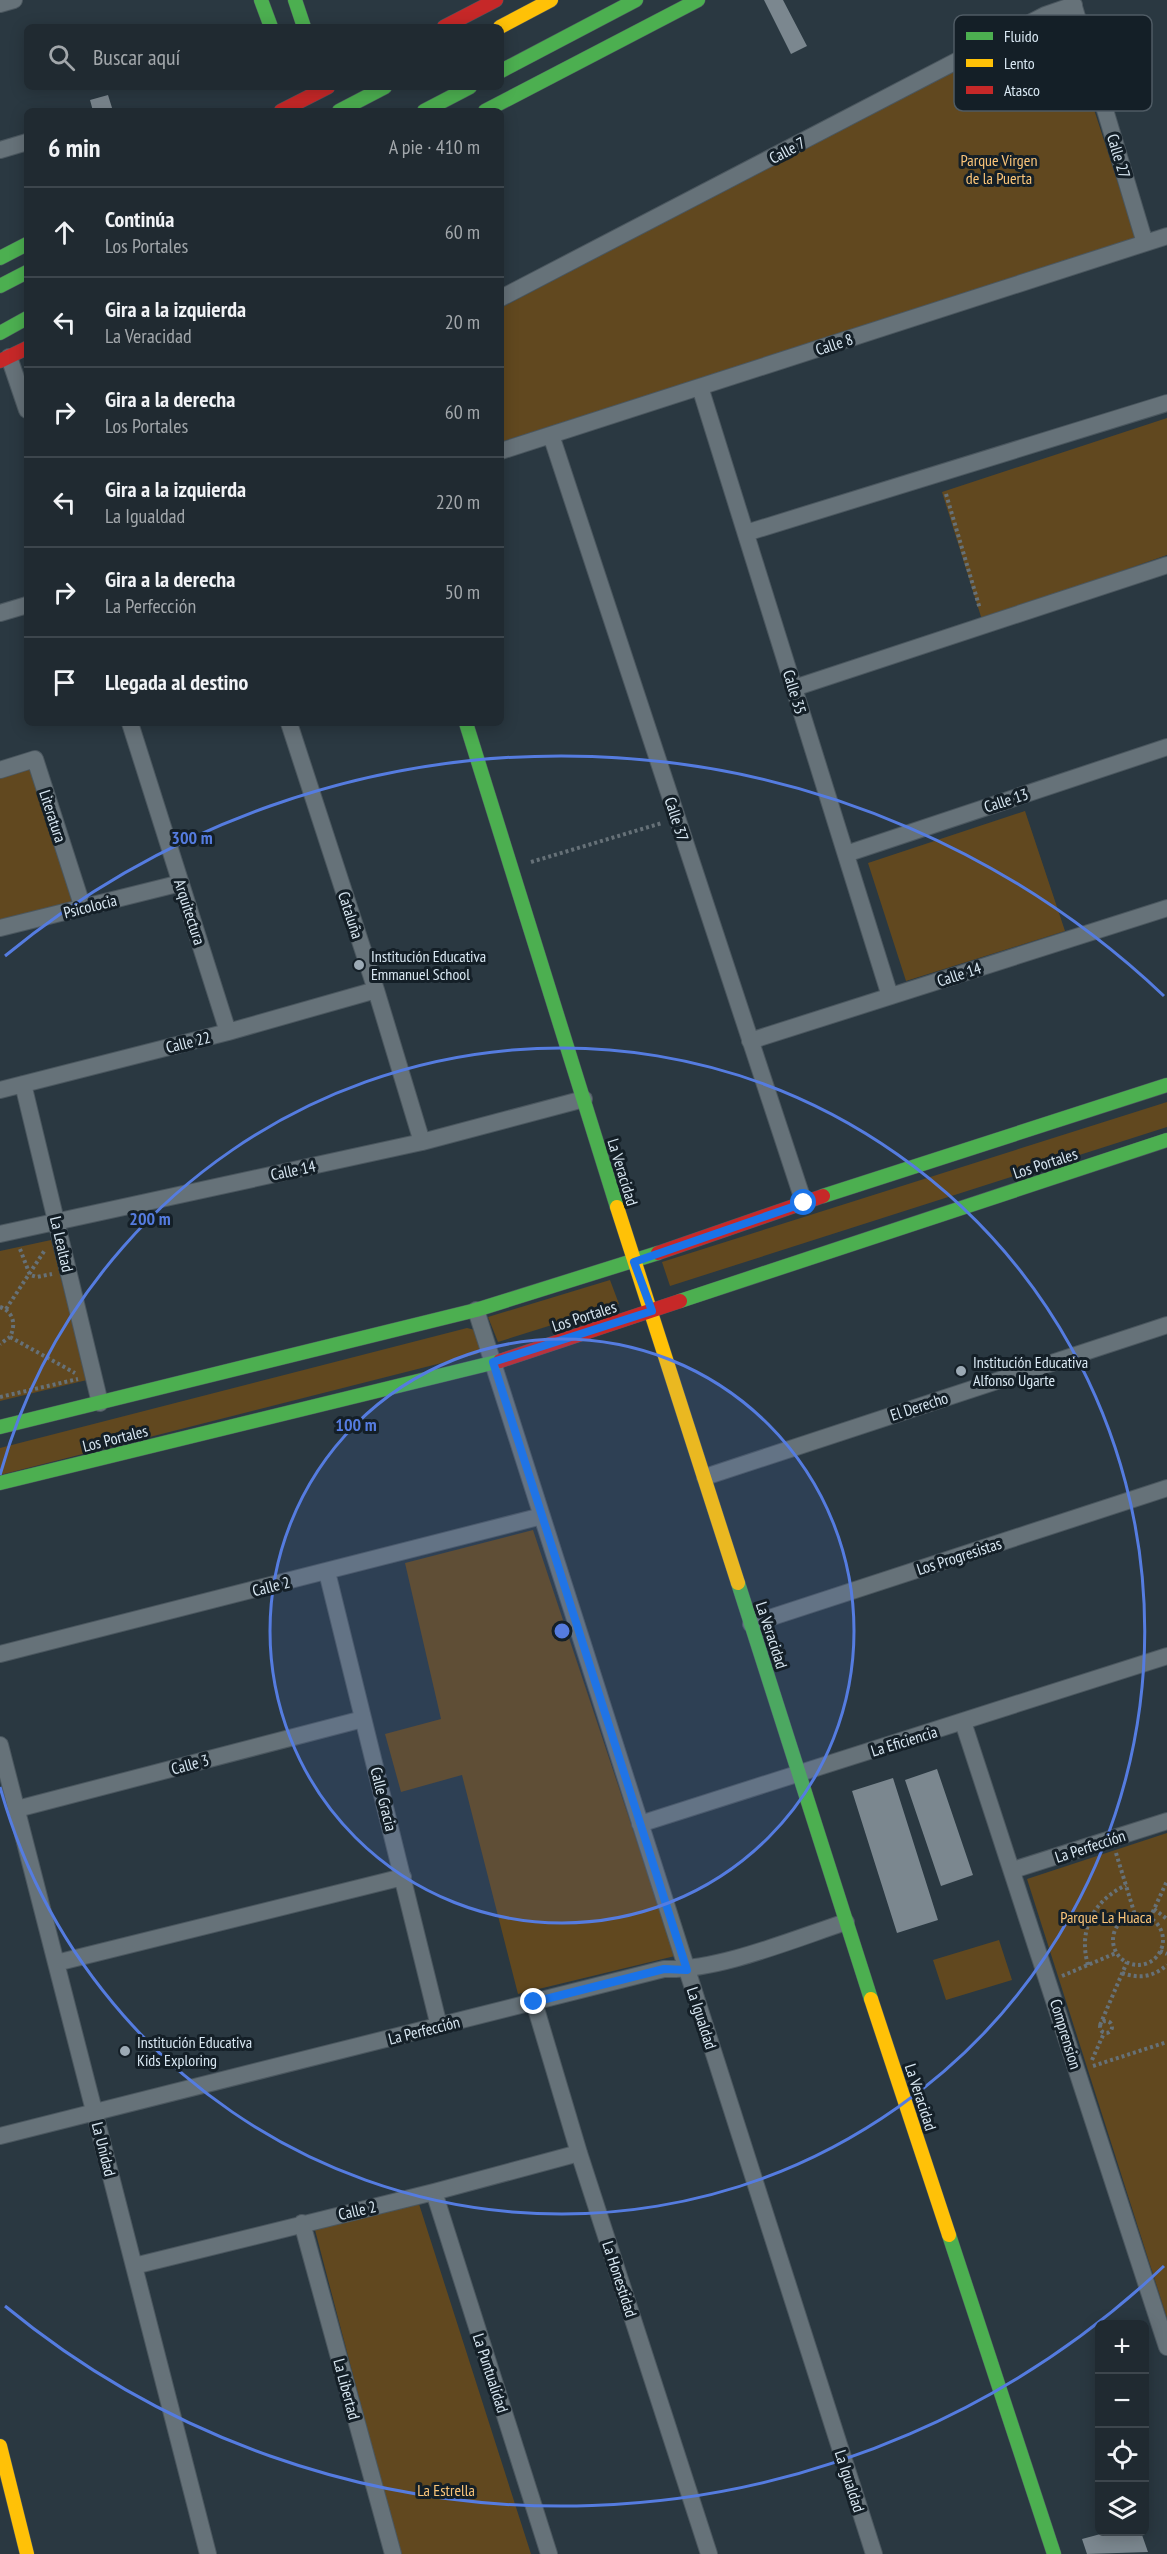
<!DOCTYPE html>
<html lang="es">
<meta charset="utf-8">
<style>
body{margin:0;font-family:"PT Sans Narrow",sans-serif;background:#2d363d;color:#f1f3f6}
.controls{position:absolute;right:18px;bottom:18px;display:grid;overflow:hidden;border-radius:9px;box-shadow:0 3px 15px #0003}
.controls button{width:54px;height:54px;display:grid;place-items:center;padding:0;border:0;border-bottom:2px solid #3d464d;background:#202a31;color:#f1f3f6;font:30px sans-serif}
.stop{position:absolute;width:18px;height:18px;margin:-14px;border:4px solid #1a73e8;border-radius:50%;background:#fff}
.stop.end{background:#1a73e8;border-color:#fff;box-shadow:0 2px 6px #0008}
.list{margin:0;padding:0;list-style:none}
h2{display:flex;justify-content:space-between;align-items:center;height:78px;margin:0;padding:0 24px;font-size:26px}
h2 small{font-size:20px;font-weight:400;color:#a2a7ab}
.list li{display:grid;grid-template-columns:39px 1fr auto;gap:18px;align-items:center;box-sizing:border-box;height:90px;padding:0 24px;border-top:2px solid #3d464d}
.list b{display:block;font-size:22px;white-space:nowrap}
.list p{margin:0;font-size:20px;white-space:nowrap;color:#a2a7ab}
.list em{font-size:20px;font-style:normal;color:#a2a7ab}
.icon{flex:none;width:33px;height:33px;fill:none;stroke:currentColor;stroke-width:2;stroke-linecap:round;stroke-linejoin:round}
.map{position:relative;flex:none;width:1167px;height:2554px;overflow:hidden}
.search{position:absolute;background:#202a31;box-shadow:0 3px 15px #0003;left:24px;top:24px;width:480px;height:66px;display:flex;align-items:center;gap:15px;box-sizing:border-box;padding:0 21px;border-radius:9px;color:#a2a7ab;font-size:22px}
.panel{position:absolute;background:#202a31;box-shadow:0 3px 15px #0003;left:24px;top:108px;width:480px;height:618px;border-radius:9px}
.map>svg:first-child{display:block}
.green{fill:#61481f}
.building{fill:#7b878f}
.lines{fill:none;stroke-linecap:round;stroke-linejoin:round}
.street-casing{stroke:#4b575f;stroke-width:18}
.fast-casing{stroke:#4b575f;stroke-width:15}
.slow-casing{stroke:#4b575f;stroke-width:15}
.jam-casing{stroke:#4b575f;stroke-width:15}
.path{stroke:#667178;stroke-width:4;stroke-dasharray:3 3;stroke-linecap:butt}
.street{stroke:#667279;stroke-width:16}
.fast{stroke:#4caf50;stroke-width:14}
.slow{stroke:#ffc107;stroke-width:14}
.jam{stroke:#c62828;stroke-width:14}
.route{stroke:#1a73e8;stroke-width:8}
.ring{fill:none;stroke:#557ce0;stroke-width:3}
.poi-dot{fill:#9caab5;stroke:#141f27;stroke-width:2}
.labels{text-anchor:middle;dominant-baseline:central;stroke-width:6;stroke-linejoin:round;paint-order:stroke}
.street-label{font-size:16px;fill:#d9e8f3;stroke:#141f27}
.park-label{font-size:16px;fill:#fbc579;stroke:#141f27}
.poi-label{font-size:16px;fill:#d9e8f3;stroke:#141f27;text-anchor:start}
.key{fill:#141f27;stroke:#4f5b64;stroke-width:1.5}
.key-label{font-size:16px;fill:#d9e8f3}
.centre{fill:#557ce0;stroke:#141f27;stroke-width:3}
.ring-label{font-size:18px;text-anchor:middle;font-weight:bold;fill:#557ce0;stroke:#141f27;stroke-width:6;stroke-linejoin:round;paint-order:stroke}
</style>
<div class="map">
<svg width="1167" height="2554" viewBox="0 0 1167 2554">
<rect width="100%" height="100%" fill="#2a3841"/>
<path class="green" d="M1065,20l71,219 -635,203v-134l547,-287z
M1167,418v137l-185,65 -40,-128z
M33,766l44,138 -77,19v-147z
M1025,811l40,120 -159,50 -38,-118z
M1167,1102v25l-497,159 -8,-24z
M51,1240l36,140 -87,21v-150z
M610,1280l9,24 -121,38 -10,-25z
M467,1328l8,2 8,18 -6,6 -477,121v-27z
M533,1530l142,426 -157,38 -56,-219 -61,17 -16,-58 56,-15 -36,-156z
M1167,1833v485l-140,-439z
M999,1940l13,40 -66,20 -13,-40z
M419,2204l112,350h-131l-85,-324z"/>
<path class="building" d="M764,0h19l24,46 -16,8z
M108,95l5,16h-20l-3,-11z
M937,1769l36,106 -32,11 -36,-106z
M893,1778l45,142 -41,13 -45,-142z
M1108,2532h33l7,20 -61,2 -5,-15z"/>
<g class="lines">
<defs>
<path id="street" d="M1072,0l73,243
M0,4l14,-4
M0,150l27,-8
M501,298l544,-283 29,-10
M9,357l18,53
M700,387l190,609
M551,435l253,768
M501,451l666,-215
M746,533l421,-130
M0,613l27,-8
M794,688l373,-123
M130,723l98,309
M289,723l87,267 46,152
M0,770l35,-11 48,149
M846,854l321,-107
M0,928l181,-45
M750,1041l417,-133
M23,1084l77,319
M0,1090l228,-58 148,-42
M0,1234l422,-92 162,-43
M476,1310l398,1244
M705,1477l462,-152
M327,1572l112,454
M751,1624l416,-136
M0,1654l542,-138
M963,1722l204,625
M0,1745l208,809
M17,1809l346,-90
M640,1824l527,-168
M1013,1870l154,-49
M56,1963l347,-86
M534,2002l45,151 130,401
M0,2136l664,-167c54,2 130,-30 182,-47
M434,2192l115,362
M302,2223l91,331
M134,2266l300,-74 145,-39"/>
<path id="fast" d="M261,0l10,27
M295,0l9,27
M501,71l135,-71
M339,111l46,-24
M424,111l46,-24
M485,111l213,-111
M0,258l27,-14
M0,286l27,-14
M0,333l27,-15
M466,723l151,484
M823,1196l344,-111
M680,1301l487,-161
M0,1427l476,-117 182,-57
M0,1483l500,-122
M738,1583l133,416
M949,2235l105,319"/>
<path id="slow" d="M500,27l51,-27
M617,1207l121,376
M871,1999l78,236
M0,2446l27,108"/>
<path id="jam" d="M444,27l52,-27
M281,111l47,-24
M0,361l27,-13
M658,1253l165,-57
M500,1361l180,-60"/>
</defs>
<use href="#street" class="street-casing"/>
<use href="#fast" class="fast-casing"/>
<use href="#slow" class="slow-casing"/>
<use href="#jam" class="jam-casing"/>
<path class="path" d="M946,494l34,115
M531,862l131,-39
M20,1249l10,26 7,2 15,-3
M0,1307c14,5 16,18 10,30l-10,7
M6,1309l39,-59
M10,1337l65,36
M0,1397l78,-18
M1116,1853l19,62
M1154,1909l13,10
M1113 1940a25 25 0 1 1 50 0a25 25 0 1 1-50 0Z
M1150,1918l17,-37
M1160,1951l7,3
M1088,1965c-10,-35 5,-64 38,-80
M1122,1973c18,6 31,4 45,-8
M1062,1976l54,-23
M1100 2027a6 6 0 1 1 12 0a6 6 0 1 1-12 0Z
M1100,2025l27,-63
M1092,2060l12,-27
M1093,2066l74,-24"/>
<use href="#street" class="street"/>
<use href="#fast" class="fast"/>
<use href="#slow" class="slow"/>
<use href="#jam" class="jam"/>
</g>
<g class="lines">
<path class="route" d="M534,2002l130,-33 23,1 -194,-608 159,-51 -18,-49 170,-59"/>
</g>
<circle cx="562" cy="1631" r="292" fill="#557ce0" fill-opacity=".12"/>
<g class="ring">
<circle cx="562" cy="1631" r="292"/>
<path d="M0 1475A583 583 0 1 1 0 1787"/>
<path d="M1164 2266A875 875 0 0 1 5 2306M5 956A875 875 0 0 1 1164 996"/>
</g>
<g class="poi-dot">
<circle cx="359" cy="965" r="6"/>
<circle cx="961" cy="1371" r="6"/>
<circle cx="125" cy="2051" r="6"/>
</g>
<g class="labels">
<g class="street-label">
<text transform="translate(787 150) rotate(-28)">Calle 7</text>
<text transform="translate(1119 156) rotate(73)">Calle 27</text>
<text transform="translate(834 344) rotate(-18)">Calle 8</text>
<text transform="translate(795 692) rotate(73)">Calle 35</text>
<text transform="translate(1006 800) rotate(-18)">Calle 13</text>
<text transform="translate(53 816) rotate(72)">Literatura</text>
<text transform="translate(677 819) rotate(72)">Calle 37</text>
<text transform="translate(90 906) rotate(-14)">Psicolocia</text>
<text transform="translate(190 912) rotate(72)">Arquitectura</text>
<text transform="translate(351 915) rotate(72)">Cataluña</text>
<text transform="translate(959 974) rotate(-18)">Calle 14</text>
<text transform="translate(188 1042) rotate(-14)">Calle 22</text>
<text transform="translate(1045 1163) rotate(-18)">Los Portales</text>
<text transform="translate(293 1170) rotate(-12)">Calle 14</text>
<text transform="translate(623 1172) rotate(73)">La Veracidad</text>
<text transform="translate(62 1244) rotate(77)">La Lealtad</text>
<text transform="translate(584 1316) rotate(-18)">Los Portales</text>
<text transform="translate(919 1406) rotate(-18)">El Derecho</text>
<text transform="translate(115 1438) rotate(-14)">Los Portales</text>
<text transform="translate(959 1556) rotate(-18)">Los Progresistas</text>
<text transform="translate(271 1586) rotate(-14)">Calle 2</text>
<text transform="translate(772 1635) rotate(72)">La Veracidad</text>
<text transform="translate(904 1741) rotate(-17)">La Eficiencia</text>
<text transform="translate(190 1764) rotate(-15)">Calle 3</text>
<text transform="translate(384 1799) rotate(76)">Calle Gracia</text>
<text transform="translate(1090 1846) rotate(-18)">La Perfección</text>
<text transform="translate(702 2018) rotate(72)">La Igualdad</text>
<text transform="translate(424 2030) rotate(-14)">La Perfección</text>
<text transform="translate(1066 2034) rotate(73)">Comprension</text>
<text transform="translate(921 2097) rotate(72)">La Veracidad</text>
<text transform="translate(104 2149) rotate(76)">La Unidad</text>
<text transform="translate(357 2210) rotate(-13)">Calle 2</text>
<text transform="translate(620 2279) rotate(72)">La Honestidad</text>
<text transform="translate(491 2373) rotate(72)">La Puntualidad</text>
<text transform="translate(347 2389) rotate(75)">La Libertad</text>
<text transform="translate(850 2481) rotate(72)">La Igualdad</text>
</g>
<g class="park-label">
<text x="999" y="160">Parque Virgen<tspan x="999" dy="18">de la Puerta</tspan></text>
<text x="1106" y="1917">Parque La Huaca</text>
<text x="446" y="2490">La Estrella</text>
</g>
<g class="poi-label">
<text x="371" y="956">Institución Educativa<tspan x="371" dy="18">Emmanuel School</tspan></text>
<text x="973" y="1362">Institución Educativa<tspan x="973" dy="18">Alfonso Ugarte</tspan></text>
<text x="137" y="2042">Institución Educativa<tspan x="137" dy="18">Kids Exploring</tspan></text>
</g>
</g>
<rect x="954" y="15" width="198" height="96" rx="9" class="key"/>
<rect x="966" y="32" width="27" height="8" fill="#4caf50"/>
<rect x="966" y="59" width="27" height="8" fill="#ffc107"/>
<rect x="966" y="86" width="27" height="8" fill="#c62828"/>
<g class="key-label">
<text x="1004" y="42">Fluido</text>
<text x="1004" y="69">Lento</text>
<text x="1004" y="96">Atasco</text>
</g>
<circle cx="562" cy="1631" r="9" class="centre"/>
<g class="ring-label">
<text x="192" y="844">300 m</text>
<text x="150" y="1225">200 m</text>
<text x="356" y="1431">100 m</text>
</g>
</svg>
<div class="controls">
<button>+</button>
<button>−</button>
<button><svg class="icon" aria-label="locate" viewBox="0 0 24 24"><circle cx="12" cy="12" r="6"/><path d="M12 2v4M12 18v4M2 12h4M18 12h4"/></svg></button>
<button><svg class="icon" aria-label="layers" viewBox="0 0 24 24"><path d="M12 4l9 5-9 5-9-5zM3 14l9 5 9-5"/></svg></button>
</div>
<div class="stop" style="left:804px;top:1203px"></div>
<div class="stop end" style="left:534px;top:2002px"></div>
<div class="search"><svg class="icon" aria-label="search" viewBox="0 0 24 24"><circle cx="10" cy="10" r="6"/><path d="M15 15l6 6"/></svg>Buscar aquí</div>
<section class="panel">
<h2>6 min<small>A pie · 410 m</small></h2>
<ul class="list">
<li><svg class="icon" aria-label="ahead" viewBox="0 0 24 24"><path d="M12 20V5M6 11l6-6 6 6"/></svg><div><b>Continúa</b><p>Los Portales</p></div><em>60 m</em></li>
<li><svg class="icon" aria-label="left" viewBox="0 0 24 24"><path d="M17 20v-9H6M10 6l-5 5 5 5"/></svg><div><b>Gira a la izquierda</b><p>La Veracidad</p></div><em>20 m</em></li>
<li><svg class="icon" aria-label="right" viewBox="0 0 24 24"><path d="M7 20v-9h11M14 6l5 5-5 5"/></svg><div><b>Gira a la derecha</b><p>Los Portales</p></div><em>60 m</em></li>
<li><svg class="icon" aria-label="left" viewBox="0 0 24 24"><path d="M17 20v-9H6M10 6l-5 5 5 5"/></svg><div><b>Gira a la izquierda</b><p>La Igualdad</p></div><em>220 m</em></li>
<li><svg class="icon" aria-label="right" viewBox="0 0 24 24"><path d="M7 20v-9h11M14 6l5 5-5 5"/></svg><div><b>Gira a la derecha</b><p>La Perfección</p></div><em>50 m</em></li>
<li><svg class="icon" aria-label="arrive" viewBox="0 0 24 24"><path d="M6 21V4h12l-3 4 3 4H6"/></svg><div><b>Llegada al destino</b></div></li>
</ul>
</section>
</div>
